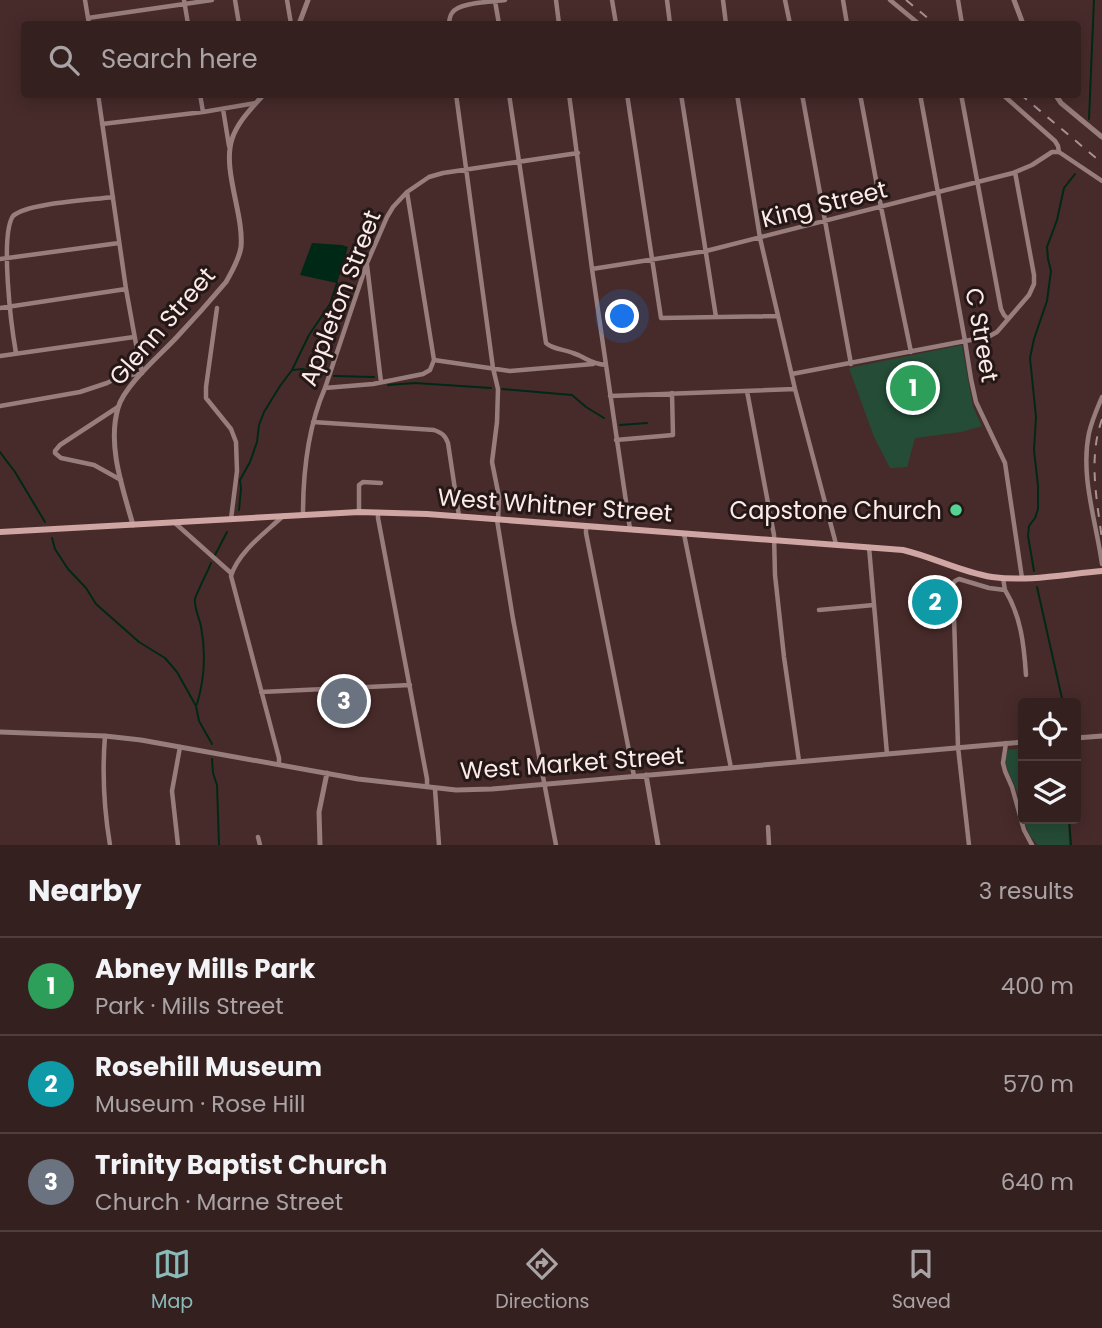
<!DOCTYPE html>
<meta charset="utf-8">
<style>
body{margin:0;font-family:Poppins,sans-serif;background:#3d2829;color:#f1f3f6}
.controls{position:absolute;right:21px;bottom:21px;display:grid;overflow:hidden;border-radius:7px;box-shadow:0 4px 18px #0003}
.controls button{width:63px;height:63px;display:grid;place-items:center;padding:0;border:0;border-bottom:2px solid #4f3e3e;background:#352020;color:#f1f3f6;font:35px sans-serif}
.you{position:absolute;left:623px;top:317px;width:24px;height:24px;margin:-18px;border:5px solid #fff;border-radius:50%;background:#1a73e8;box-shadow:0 0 0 10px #1a73e833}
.badge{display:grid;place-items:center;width:46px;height:46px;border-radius:50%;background:#8bbbb9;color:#fff;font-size:23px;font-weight:700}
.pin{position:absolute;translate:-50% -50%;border:4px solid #fff;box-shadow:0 2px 7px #0006}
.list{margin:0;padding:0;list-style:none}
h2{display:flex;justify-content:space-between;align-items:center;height:91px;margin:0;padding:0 28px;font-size:30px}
h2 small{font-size:23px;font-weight:400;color:#aaa3a5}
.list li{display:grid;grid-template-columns:46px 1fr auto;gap:21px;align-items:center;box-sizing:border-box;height:98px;padding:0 28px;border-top:2px solid #4f3e3e}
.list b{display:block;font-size:26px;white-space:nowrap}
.list p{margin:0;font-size:23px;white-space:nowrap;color:#aaa3a5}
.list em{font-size:23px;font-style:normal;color:#aaa3a5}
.icon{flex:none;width:38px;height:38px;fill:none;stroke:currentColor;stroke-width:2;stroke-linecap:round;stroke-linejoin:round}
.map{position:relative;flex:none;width:1102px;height:845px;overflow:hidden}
.search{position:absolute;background:#352020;box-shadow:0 4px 18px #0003;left:21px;right:21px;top:21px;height:77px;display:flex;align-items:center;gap:18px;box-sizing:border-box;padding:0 24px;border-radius:7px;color:#aaa3a5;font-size:26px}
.sheet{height:385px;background:#352020}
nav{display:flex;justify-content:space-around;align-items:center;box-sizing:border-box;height:98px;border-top:2px solid #4f3e3e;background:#352020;font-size:19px;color:#aaa3a5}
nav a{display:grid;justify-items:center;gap:4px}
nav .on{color:#8bbbb9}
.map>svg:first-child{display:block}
.green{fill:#254c37}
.water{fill:#002816}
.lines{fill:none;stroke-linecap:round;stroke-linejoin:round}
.stream{stroke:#002816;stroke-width:2}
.minor{stroke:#977d7c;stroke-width:4.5}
.tertiary{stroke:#977d7c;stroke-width:5}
.secondary{stroke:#cfa6a4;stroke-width:6}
.rail{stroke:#a89190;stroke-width:2;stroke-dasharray:9 9;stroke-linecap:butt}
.poi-dot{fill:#54d395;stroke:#241817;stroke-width:2.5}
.labels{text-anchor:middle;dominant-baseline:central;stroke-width:6;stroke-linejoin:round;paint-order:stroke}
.street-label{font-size:24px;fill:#fdeae9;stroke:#241817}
.poi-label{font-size:24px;fill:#fdeae9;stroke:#241817;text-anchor:end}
</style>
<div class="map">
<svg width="1102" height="845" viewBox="0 0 1102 845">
<rect width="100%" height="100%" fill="#472b2a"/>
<path class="green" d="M962,345l11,62 9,19 -21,6 -46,6 -8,29 -17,1 -16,-31 -25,-69z
M1023,748v70c-3,-9 -3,-20 -7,-29 -7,-18 -12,-18 -9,-39z
M1023,819h45l1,26h-31l-8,-9z"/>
<path class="water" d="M312,243l30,2 6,2 -11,36 -37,-8z"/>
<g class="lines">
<path class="stream" d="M1089,119l5,-119
M293,370l9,-1 21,4
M334,376l40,1
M388,385l27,-2 76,5
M502,389l70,6 14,12 18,11
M620,425l27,-2
M0,452l15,20 30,50
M239,510l2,-21 -1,-9 10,-18 7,-20 2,-17 5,-13 16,-26 12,-16 17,-35 21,-31 7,-21
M52,538l3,11 13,20 18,19 10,16 43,38 26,16 12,14 19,34 3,15 13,23
M215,555l12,-23
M1034,571l-6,-35 1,-10 6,-8 3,-9v-23l-4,-36 2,-33 -6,-59 4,-19 13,-38 4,-30 -3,-12 -1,-12 10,-27 7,-32 11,-14
M1037,587l26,116
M197,704c8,-26 9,-51 4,-78 -2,-9 -7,-18 -6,-27 1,-5 13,-28 16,-36
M212,759l1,14 4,12 2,60
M1069,819l2,26"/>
<path class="minor" d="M85,0l4,24
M184,0l4,24
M235,0l4,24
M287,0l4,24
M556,0l3,24
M612,0l4,24
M667,0l3,24
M723,0l3,24
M785,0l5,24
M843,0l4,24
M890,0l29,24
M958,0l4,24
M495,1l4,23
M88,18l124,-18
M449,24c0,-2 1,-9 3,-11 6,-11 41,-11 53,-13
M200,94l3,18
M456,94l37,274 5,21 -1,33 -5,40 7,35 -1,23
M509,94l37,249c8,7 18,6 27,10 15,5 15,10 33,12
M569,94l23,175 38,260
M627,94l34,224 117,-2
M681,94l35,223
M737,94l23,144 35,151 41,155
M802,94l49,270
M860,94l21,113 30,145
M920,94l45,247 6,38 5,23 29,61 17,115
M961,94l40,215 3,6 4,4
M1002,94l53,47 3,5 1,6 43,29
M223,109l6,37
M102,124l101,-12 53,-9
M407,192l27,168
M0,259l119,-16
M367,265l14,117
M592,269l114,-18 307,-78 19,-8 20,-13h7
M0,308l126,-19
M217,308l-11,79v11l25,31 5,13 1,29 -6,48
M16,353c-5,-28 -16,-118 -3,-137 14,-13 79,-16 100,-19
M0,356l134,-19
M792,374l173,-33 23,-4 9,-5 32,-37 5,-11v-9l-19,-103
M325,388l48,-4 50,-10 7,-4 4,-10 76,11 83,-7
M747,391l27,144 1,40 9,82 15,104
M610,396l185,-7
M1102,397c-5,12 -10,23 -13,36 -9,43 7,88 13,131
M0,406l80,-14 27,-9 12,-6 23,-4 -6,-29 -10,-55 -28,-195
M118,407l-58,38 -5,6v2l6,5 33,7 27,15
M313,422l121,8c8,3 11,5 14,13l11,73
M616,440l57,-5 -1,-42
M359,512v-27l4,-3 18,1
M378,512v6l49,261v8
M303,514c0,-42 5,-87 22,-126l42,-125 20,-46 6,-10 14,-15 22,-15 14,-4 135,-20
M497,520l16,99 43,226
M175,523l56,50
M586,526v7l48,243
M684,534l47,234
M869,547l18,207
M1005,590c16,26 19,55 21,85
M819,610l55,-5
M261,692l149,-7
M105,736c-3,37 -1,73 5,109
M1006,743l-3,20 2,8 7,16 12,43 8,15
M279,764v-6l-48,-182c7,-24 34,-43 52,-60
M435,789l4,56
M768,827l1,18
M258,837l2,8
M178,845l-6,-54 8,-44
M969,845l-11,-98 -5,-163 2,-3 4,-2 30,9 16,2 -2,-12"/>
<path class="tertiary" d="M1014,0l9,24
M299,24l9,-24
M1055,94l6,9 41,34
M133,525c-10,-36 -26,-79 -15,-117 6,-22 41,-52 58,-70 17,-18 34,-37 50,-56 6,-11 13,-22 15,-35 3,-33 -19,-77 -9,-108 6,-18 20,-31 32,-45
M0,732l105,4 36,4 217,39 98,11 36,-1 531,-47
M1076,738l26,-2
M646,775l12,70
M320,845l-1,-33 8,-39"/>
<path class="secondary" d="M0,532l359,-20 68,2 476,36c30,7 58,22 89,27 36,5 74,-3 110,-6"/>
<path class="rail" d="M906,0l29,24
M1020,94l82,69
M1102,419c-14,40 -5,80 0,121"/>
</g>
<circle class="poi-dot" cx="956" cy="510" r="7"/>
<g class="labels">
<g class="street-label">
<text transform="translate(824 204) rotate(-14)">King Street</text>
<text transform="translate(340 298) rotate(-69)">Appleton Street</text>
<text transform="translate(162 326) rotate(-49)">Glenn Street</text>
<text transform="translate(982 335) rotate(80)">C Street</text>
<text transform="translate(555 505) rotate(4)">West Whitner Street</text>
<text transform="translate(572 763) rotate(-4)">West Market Street</text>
</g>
<g class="poi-label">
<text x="942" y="510">Capstone Church</text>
</g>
</g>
</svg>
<div class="controls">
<button><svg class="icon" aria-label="locate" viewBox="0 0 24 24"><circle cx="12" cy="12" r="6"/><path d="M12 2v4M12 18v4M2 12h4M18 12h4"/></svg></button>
<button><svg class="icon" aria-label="layers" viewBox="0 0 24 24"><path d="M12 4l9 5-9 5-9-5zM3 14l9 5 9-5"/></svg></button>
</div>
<div class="you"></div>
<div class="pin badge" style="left:913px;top:388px;background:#2e9e5b">1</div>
<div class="pin badge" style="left:935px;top:602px;background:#0f9aa8">2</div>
<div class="pin badge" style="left:344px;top:701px;background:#6b7280">3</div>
<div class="search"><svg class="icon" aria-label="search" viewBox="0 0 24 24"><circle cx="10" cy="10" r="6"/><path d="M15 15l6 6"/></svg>Search here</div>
</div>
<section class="sheet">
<h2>Nearby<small>3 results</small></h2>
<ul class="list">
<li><span class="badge" style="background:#2e9e5b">1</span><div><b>Abney Mills Park</b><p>Park · Mills Street</p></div><em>400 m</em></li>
<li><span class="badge" style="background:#0f9aa8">2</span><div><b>Rosehill Museum</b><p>Museum · Rose Hill</p></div><em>570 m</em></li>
<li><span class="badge" style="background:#6b7280">3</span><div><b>Trinity Baptist Church</b><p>Church · Marne Street</p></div><em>640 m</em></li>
</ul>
</section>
<nav>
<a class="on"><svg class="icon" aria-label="map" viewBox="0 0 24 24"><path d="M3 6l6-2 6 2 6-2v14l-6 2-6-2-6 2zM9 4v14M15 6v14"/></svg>Map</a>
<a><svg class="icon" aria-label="directions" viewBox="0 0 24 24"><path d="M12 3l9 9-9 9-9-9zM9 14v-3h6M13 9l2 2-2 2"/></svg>Directions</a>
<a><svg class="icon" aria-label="saved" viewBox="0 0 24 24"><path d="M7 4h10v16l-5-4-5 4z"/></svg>Saved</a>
</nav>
